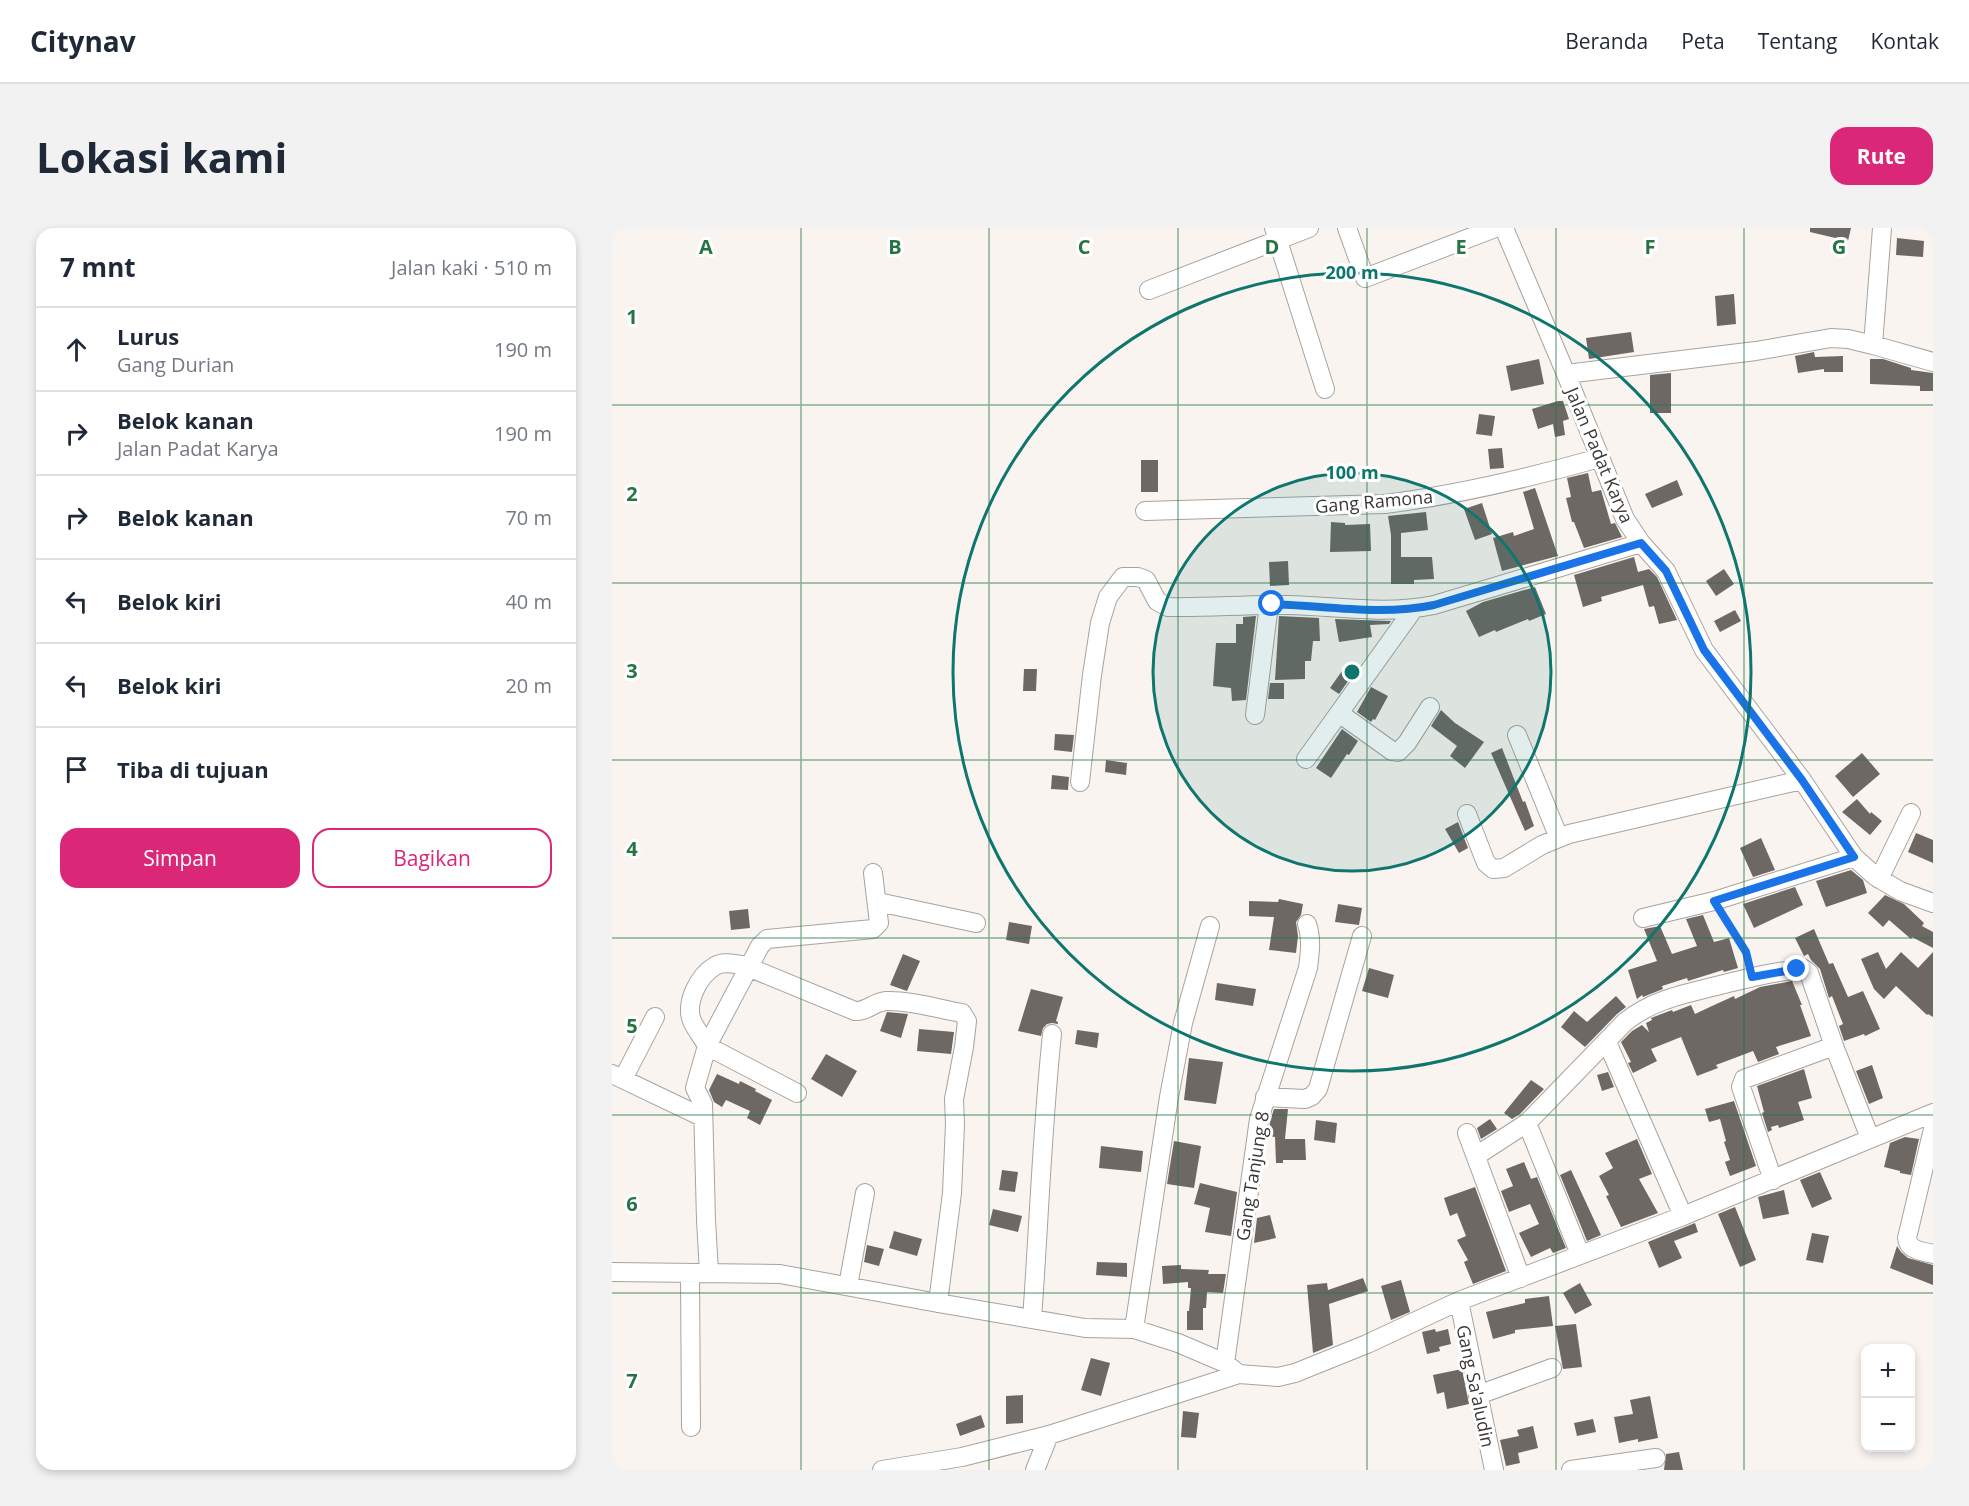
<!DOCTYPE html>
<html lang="id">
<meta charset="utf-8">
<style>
body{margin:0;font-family:"Open Sans",sans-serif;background:#f2f2f3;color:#1f2937}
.controls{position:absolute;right:18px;bottom:18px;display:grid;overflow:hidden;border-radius:12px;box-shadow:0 3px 9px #0003}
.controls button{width:54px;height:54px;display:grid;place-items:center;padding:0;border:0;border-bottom:2px solid #e0e1e3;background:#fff;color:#1f2937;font:30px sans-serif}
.stop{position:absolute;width:18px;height:18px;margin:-14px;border:4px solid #1a73e8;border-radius:50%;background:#fff}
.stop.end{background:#1a73e8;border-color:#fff;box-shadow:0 2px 6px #0008}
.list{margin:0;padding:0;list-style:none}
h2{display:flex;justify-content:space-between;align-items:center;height:78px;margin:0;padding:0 24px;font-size:26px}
h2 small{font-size:20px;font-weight:400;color:#747a83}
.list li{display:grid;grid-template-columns:39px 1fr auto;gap:18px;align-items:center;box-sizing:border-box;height:84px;padding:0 24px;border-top:2px solid #e0e1e3}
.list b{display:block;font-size:22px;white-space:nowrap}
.list p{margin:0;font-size:20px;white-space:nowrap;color:#747a83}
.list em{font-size:20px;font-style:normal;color:#747a83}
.actions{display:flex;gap:12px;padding:18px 24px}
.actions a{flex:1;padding:14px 0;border:2px solid #db2777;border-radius:18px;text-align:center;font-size:21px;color:#db2777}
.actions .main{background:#db2777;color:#fff}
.icon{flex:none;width:33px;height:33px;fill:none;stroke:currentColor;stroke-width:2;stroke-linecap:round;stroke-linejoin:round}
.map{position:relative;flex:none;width:1321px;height:1242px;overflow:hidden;border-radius:18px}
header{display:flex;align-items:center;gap:36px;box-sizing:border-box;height:84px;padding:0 30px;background:#fff;border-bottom:2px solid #e0e1e3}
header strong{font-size:28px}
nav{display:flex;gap:33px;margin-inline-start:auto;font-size:21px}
.intro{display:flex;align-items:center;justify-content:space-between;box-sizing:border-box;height:144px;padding:0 36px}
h1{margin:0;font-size:42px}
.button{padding:15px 27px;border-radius:18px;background:#db2777;color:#fff;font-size:21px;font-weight:700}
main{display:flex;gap:36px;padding:0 36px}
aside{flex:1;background:#fff;border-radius:18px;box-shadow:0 3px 9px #0003}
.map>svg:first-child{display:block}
.building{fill:#6d6864}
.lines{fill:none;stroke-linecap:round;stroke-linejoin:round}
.minor-casing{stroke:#a8a39f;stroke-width:20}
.path{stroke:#a8a3a0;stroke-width:2;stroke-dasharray:4.5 4.5;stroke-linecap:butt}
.minor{stroke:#fff;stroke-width:18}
.route{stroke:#1a73e8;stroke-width:8}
.grid{fill:none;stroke:#267443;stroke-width:1.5;stroke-opacity:0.55}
.ring{fill:none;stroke:#0f766e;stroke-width:3}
.labels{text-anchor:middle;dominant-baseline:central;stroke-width:6;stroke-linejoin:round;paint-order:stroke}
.street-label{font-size:18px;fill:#3b3937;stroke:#fff}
.grid-label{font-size:20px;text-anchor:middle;font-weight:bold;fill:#267443;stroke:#fff;stroke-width:6;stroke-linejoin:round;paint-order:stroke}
.centre{fill:#0f766e;stroke:#fff;stroke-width:3}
.ring-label{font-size:18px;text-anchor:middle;font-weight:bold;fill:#0f766e;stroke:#fff;stroke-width:6;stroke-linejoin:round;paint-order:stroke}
</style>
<header>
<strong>Citynav</strong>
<nav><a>Beranda</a><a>Peta</a><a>Tentang</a><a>Kontak</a></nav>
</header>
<div class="intro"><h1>Lokasi kami</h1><a class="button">Rute</a></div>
<main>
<aside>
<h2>7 mnt<small>Jalan kaki · 510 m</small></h2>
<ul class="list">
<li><svg class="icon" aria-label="ahead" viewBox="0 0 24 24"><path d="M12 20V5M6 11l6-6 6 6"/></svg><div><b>Lurus</b><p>Gang Durian</p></div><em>190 m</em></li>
<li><svg class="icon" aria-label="right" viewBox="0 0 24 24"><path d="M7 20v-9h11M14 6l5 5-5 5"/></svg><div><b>Belok kanan</b><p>Jalan Padat Karya</p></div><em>190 m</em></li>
<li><svg class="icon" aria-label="right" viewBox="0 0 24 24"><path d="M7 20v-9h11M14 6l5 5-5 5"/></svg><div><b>Belok kanan</b></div><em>70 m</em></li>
<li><svg class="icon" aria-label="left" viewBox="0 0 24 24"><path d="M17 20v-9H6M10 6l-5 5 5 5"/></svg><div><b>Belok kiri</b></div><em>40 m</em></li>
<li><svg class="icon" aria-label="left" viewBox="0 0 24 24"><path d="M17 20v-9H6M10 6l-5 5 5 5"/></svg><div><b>Belok kiri</b></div><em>20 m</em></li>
<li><svg class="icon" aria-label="arrive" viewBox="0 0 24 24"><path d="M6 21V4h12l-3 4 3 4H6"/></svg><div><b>Tiba di tujuan</b></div></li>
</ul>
<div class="actions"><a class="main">Simpan</a><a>Bagikan</a></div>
</aside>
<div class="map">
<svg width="1321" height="1242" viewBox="0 0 1321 1242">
<rect width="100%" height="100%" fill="#faf4f0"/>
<path class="building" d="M1198,0h41l-3,13 -38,-9z
M1285,10l27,3 -1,16 -27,-2z
M1122,66l2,30 -19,2 -2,-30z
M1019,104l3,20 -45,7 -3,-21z
M1202,124l1,5 28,-1v16h-19v-3l-26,4 -3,-17z
M927,131l5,25 -33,7 -5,-25z
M1258,131h13l28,9v2l22,3v18h-13v-5l-50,-2z
M1059,145v40h-21v-38z
M946,173h5l6,18 -6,2 2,14 -10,2 -2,-13 -15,5 -6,-20z
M867,186l16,2 -3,20 -16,-2z
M890,220l2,20 -14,1 -2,-20z
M529,232h17v32h-17z
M976,245l4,19 9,-2 10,34 4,-1 7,14 -38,11 -10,-26h-2l-6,-24 5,-1 -4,-19z
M1065,252l6,15 -31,13 -7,-14z
M923,260l23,68 -56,15 -9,-33 20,-6 1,4 20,-7 -11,-37z
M870,275l10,31 -17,6 -11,-31z
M814,284l2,18 -27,3v24h31l2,22 -20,1v4h-23v-49l-3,-19z
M719,294l14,1v2l25,-1 1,27 -41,1z
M1022,329l4,15 11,-3 8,8 20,43 -18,4 -5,-18 -5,1 -6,-22 -42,12 1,4 -19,6 -9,-32z
M676,333l1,24 -19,1 -1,-24z
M1112,341l10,15 -18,12 -10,-15z
M923,359l11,27 -17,7 -1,-2 -32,13 -1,-2 -16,7 -13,-26 17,-9z
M1123,382l6,11 -21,11 -6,-11z
M644,388l-10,84 -14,1 -1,-13 -18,-2 3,-43h20v-19h7v-7z
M667,388l40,2 1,23h-7l-2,20h-6v18l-30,1z
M723,391l26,1 30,1 -2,3 -19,1 2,12 -33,5z
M412,441h13l-1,22h-13z
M730,443l9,6 -12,17 -9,-6z
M658,455h14v16h-16z
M759,459l17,9 -13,24 -2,-1 -2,3 -14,-10z
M829,482l14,13 29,19 -19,26 -15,-12 7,-10 -26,-20z
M730,501l16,12 -9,14 -2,-1 -16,24 -15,-10z
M443,506l19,1 -2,17 -18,-2z
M890,520l21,54 2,-1 9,25 -9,5 -34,-78z
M1250,525l18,21 -27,23 -18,-21z
M494,532l21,3 -1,12 -21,-3z
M440,547l17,2 -1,13 -17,-1z
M1245,571l13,15 1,-2 11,9 -12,14 -28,-23z
M846,594l10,26 -9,5 -14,-24z
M1304,605l17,7v23l-25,-11z
M1149,610l14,32 -22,7 -13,-29z
M1239,642l12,10 4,13 -41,14 -10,-26z
M1183,659l8,18 -49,23 -11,-24z
M1273,667l19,9 20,19 -2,3 11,6v16l-21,-11 -1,2 -22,-19 -6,7 -15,-14z
M667,671l24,5 -2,11 -5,7 2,14 -2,17 -27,-3 5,-33 -25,-1v-15l29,1z
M726,676l24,4 -3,17 -24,-3z
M136,681l2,19 -19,2 -2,-19z
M1091,687l11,27 15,-4 9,30 -14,4 -1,-2 -35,11 -1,-3 -25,8 1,3 -20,8 -1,-2 -5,4 -9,-29 29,-9 -13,-32 16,-3 12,28 25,-8 -11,-27z
M397,694l23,4 -3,18 -23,-4z
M1202,701l15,35 4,-1 15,34 15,-6 17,38 -15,7 -1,-2 -20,7 -5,-15 4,-2 -11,-28 -3,2 -9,-29 -9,-9 -3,-6 -4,2 -9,-18z
M1266,724l8,17 15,-17 17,16 15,-16v65l-5,-3 -1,1 -31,-29 -12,13 -10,-10 -13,-30z
M291,726l17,7 -13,30 -17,-6z
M757,740l25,7 -6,23 -26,-7z
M1180,753l10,24h-2l11,31 -35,11 3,7 -21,8 -5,-11 -37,14 2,3 -21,8 -16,-39 -30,12 6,12 -24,12 -5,-10 3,-1 -10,-20 11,-11 10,-6 7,7 -3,-9 6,-3 -1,-2 21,-8 1,2 18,-7 4,9 17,-8 22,-10 1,3 25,-12z
M605,755l39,6 -3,17 -38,-6z
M419,761l32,8 -7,24 2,1v2l-6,-1 -5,1 -4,4 -2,8 -23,-5z
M1004,768l10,11 -9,7 -32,33 -24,-20 13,-16 13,11z
M275,784l21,2 -7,24 -21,-7z
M307,801l35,3 -3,22 -34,-3z
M465,802l22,3 -2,15 -22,-4z
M214,826l31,17 -15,26 -31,-18z
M577,830l34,4 -7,42 -32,-4z
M1260,837l11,33 -14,6 -13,-33z
M1192,841l8,29 -14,4 6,18 -25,8 -1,-3 -7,2 1,3 -4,2 -6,-19 2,-1 -7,-26z
M996,844l6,15 -12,4 -5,-16z
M105,846l22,10 1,-3 16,8 -1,2 17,9 -12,25 -13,-7 3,-7 -24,-11 -4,7 -8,-5 -5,-12z
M919,852l13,9 -24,25 -8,5 -8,-6z
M1122,873l22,65 -26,10 -5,-14 5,-2 -6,-18 2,-1 -6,-22 -11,3 -4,-13z
M662,881h14l-3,30h20l1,21h-23v3h-7l-1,-26 -6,-1 1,-15z
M878,891l7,10 -16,10 -4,-11z
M704,892l21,3 -2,20 -21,-3z
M1293,909l14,2 -8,36 -11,-2v-2l-16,-4 6,-24z
M1025,911l15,35 -13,5 19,34 -37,14 -15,-31 3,-1 -10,-19 14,-8 -8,-15z
M562,913l27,5 -7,42 -27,-4z
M489,918l42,5 -2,21 -42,-4z
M912,934l7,17 6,-2 29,71 -13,5 -3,-5 -19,9 -12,-24 20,-9 -9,-20 -21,8 -8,-21 12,-5 -7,-17z
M390,942l16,2 -3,20 -16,-2z
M959,942l30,65 -14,6 -27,-66z
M1208,944l12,27 -20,9 -12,-28z
M588,955l37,9 -6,44 -26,-4 5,-24 -16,-4z
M863,959l31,84 -33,13 -9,-22 4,-2 -11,-20 9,-4 -9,-23 -7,3 -6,-18z
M1172,962l5,24 -26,5 -5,-22z
M1123,979l21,53 -16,7 -22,-53z
M381,981l29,7 -4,16 -29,-7z
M658,987l6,23 -22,5 3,-25z
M1083,995l3,9 -24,9 8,17 -23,10 -11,-26z
M282,1003l28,8 -5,17 -28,-8z
M1200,1005l17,3 -6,27 -17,-3z
M255,1017l17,4 -5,17 -15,-4z
M1285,1018l4,6 7,6 25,7v20l-43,-17z
M485,1034l30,1v14l-31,-2z
M569,1037v4l28,1 -1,4h18l-3,19 -16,-1 -1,16h-3v22h-16v-19h2l2,-23h-3v-6l-25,2 -1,-18z
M751,1050l5,13 -39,13 4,41 -20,8 -6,-68 20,-2 1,7z
M789,1052l9,32 -19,8 -10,-34z
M968,1055l12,22 -17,9 -12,-21z
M937,1068l4,30 -38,4v3l-22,6 -7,-27 39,-9v-4z
M964,1096l6,43 -19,2 -8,-43z
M823,1101l1,3 12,-3 3,15 -12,3 1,4 -13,3 -5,-22z
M479,1130l19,5 -9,33 -20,-6z
M850,1141l7,35 -22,5 -3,-17 -7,2 -4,-19z
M411,1167v28l-17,1v-28z
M1038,1168l8,42 -20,4v-3l-19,4 -5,-26 19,-3 -3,-14z
M571,1183l16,2 -3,25 -15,-1z
M369,1187l4,12 -25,9 -4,-12z
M981,1191l3,13 -19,4 -3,-13z
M921,1198l5,22 -20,5 2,10 -14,3 -6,-26 19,-4 -2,-6z
M1067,1224l4,18h-19l2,-16z"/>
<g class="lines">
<defs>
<path id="minor" d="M662,0l51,161
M735,0l18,50 130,-50
M892,0l62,146 59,145 16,24 25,28 38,79 98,130 52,77 21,19 25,15 33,12
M537,62l160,-62
M1261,117l9,-117
M954,146l190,-23 75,-13 17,1 25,6 60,17
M533,283l240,-7c72,-9 144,-26 214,-46
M727,485l53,38 6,1 9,-9 23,-36
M643,487l14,-110
M905,507l42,103
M694,531l107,-149
M468,554l12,-107 8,-52 8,-26 15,-20h15l8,3 11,21 11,6c40,1 80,-3 120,-2 48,1 98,10 146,0l207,-62
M855,586l19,49 7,6 11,-1 38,-23 27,-11 233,-54
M1267,651l32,-66
M266,674l98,21
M1031,690l71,-17 140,-44
M995,814l76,174
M0,846l90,43
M11,851l32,-62
M185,865l-90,-47 53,-100 7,-7 106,-10 6,-6 -6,-50
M653,869l40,2 7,-3 6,-7 44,-153
M915,895l53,131
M1321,901l-26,109c1,13 16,13 26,16
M855,905l54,145
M864,928l51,-33 98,-101c27,-22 59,-28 91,-36 29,-7 58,-15 88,-17l5,4 25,73 36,92
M1161,952l-32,-93 3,-8 90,-33
M0,1044l168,2 158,29 147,25 49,1 44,14 47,20 14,11 39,3 17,-4 72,-29 92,-43 224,-85 250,-103
M78,1045l1,154
M97,1045l-3,-53 -3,-116 -8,-16 12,-42c-4,-8 -11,-16 -15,-25 -7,-18 6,-45 23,-55 8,-5 19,-2 28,-1l112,46c12,1 18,-9 31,-10 24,-1 52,8 76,12l5,8 -3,26 -10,52 1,25 -3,69 -14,110
M236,1058l17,-93
M847,1073l35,169
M420,1091c7,-95 10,-190 20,-285
M522,1101l35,-232 14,-74 27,-97
M613,1135l34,-244 49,-151c2,-16 4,-29 -1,-44
M866,1167l74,-27
M270,1242l80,-13 87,-22 190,-61
M423,1242l14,-35
M959,1242l85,-12"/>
</defs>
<use href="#minor" class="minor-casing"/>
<path class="path" d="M1111,687l23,37 2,10"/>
<use href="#minor" class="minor"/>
</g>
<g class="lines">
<path class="route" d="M660,376c54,2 110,12 162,1l207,-62 25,28 38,79 98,130 52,77 -140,44 32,51 6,25 45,-8"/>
</g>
<path class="grid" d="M189,0v1242M377,0v1242M566,0v1242M755,0v1242M944,0v1242M1132,0v1242M0,177h1321M0,355h1321M0,532h1321M0,710h1321M0,887h1321M0,1065h1321"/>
<circle cx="740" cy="444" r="199" fill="#0f766e" fill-opacity=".12"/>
<g class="ring">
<circle cx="740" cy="444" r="199"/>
<circle cx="740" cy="444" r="399"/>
</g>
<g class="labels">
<g class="street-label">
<text transform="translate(988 227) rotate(67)">Jalan Padat Karya</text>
<text transform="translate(762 273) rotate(-5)">Gang Ramona</text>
<text transform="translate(640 948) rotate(-81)">Gang Tanjung 8</text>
<text transform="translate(864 1158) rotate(78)">Gang Sa'aludin</text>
</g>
</g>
<g class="grid-label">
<text x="94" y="26">A</text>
<text x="283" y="26">B</text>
<text x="472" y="26">C</text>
<text x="660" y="26">D</text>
<text x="849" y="26">E</text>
<text x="1038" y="26">F</text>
<text x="1227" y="26">G</text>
<text x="20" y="96">1</text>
<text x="20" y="273">2</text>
<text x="20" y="450">3</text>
<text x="20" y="628">4</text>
<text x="20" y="805">5</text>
<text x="20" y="983">6</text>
<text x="20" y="1160">7</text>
</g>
<circle cx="740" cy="444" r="9" class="centre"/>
<g class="ring-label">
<text x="740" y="51">200 m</text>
<text x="740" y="251">100 m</text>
</g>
</svg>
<div class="controls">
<button>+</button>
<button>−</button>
</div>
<div class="stop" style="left:660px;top:376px"></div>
<div class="stop end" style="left:1185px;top:741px"></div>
</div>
</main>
